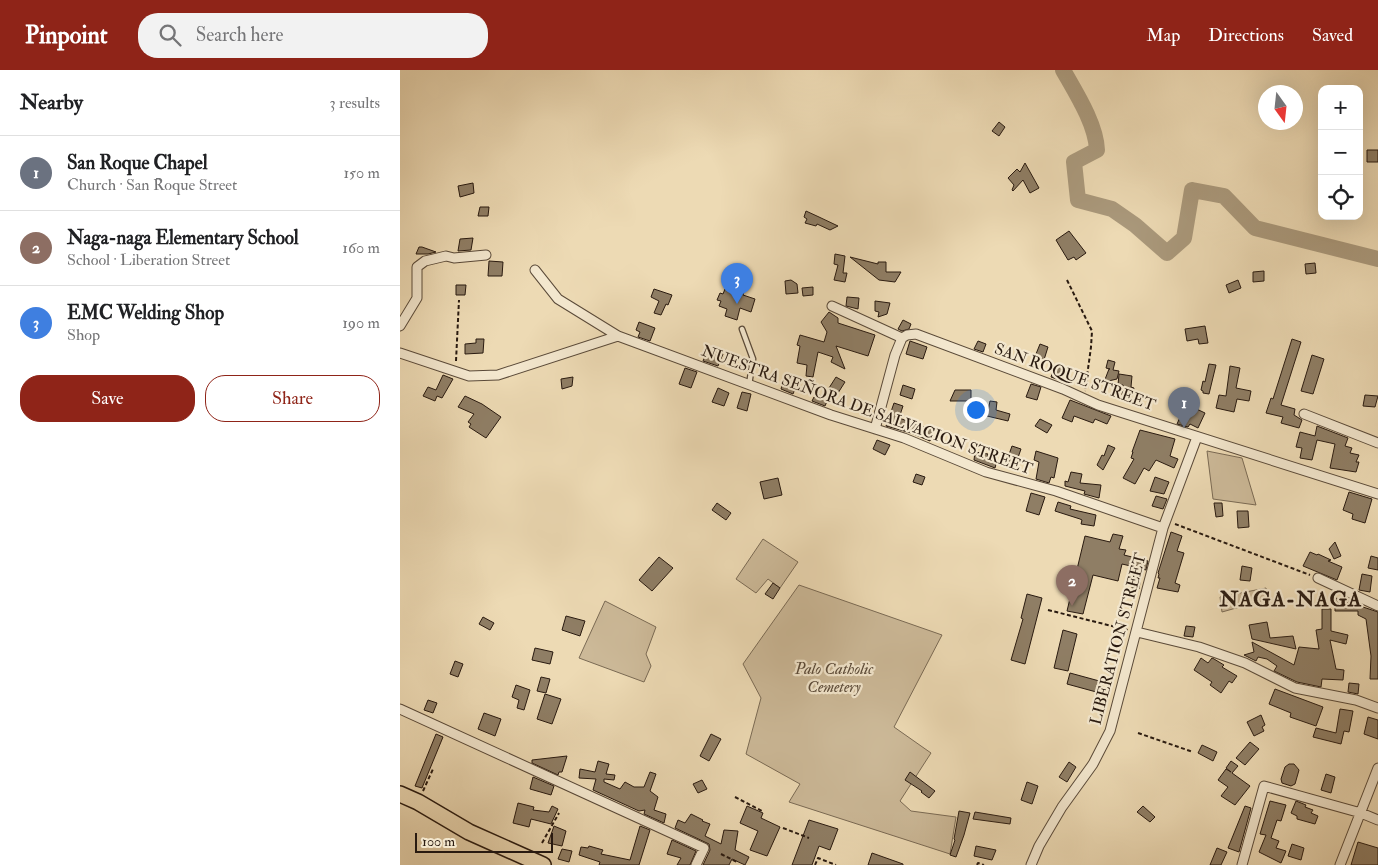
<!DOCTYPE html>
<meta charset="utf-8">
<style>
body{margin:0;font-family:"IM FELL Double Pica",serif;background:#f2f2f2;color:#202124}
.controls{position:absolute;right:15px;top:15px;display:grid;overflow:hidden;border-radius:10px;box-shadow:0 5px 20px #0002}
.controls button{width:45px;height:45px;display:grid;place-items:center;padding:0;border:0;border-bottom:1px solid #e0e0e0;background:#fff;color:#202124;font:25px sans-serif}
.compass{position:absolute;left:858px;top:15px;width:45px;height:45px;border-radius:50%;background:#fff;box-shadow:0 5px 20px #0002;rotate:165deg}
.scale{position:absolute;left:15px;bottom:12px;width:138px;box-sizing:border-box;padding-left:5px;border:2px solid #291a10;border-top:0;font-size:14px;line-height:18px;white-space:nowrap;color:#291a10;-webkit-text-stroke:4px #f3e7ce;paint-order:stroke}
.you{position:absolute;left:575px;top:339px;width:18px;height:18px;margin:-12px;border:4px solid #fff;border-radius:50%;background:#1a73e8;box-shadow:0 0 0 8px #1a73e833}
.badge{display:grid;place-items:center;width:32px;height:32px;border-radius:50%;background:#8f2418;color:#fff;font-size:16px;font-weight:700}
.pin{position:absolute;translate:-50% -41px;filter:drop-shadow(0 1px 2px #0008)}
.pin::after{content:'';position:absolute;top:26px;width:18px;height:15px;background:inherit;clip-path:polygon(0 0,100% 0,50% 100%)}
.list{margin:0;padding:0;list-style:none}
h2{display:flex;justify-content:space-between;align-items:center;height:65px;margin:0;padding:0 20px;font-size:21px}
h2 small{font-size:16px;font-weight:400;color:#757577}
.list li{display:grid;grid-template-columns:32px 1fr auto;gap:15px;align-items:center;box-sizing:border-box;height:75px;padding:0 20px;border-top:1px solid #e0e0e0}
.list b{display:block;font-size:19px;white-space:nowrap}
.list p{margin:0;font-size:16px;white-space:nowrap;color:#757577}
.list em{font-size:16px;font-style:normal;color:#757577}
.actions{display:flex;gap:10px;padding:15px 20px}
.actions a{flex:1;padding:11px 0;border:1px solid #8f2418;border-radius:20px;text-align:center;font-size:18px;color:#8f2418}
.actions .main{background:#8f2418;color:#fff}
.icon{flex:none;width:28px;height:28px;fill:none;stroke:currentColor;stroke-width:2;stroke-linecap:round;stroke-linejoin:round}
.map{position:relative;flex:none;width:978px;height:795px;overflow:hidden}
header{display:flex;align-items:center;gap:30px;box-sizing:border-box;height:70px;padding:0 25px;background:#8f2418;color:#fff}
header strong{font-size:24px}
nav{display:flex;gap:28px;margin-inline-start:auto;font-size:18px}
.search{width:350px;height:45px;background:#f2f2f2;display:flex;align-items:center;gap:12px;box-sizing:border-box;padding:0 18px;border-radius:20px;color:#757577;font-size:19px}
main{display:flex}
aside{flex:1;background:#fff}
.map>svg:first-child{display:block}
.green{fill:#ccb998;stroke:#7a6a54}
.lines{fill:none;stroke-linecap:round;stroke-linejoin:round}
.river{stroke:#aa997c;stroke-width:16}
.building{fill:#8f7e65;stroke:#291a10}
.lane-casing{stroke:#5a4a39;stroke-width:7}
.street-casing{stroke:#5a4a39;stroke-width:11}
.highway-casing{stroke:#291a10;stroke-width:18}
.path{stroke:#291a10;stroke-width:2;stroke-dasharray:4 2.5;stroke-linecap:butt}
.lane{stroke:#f3e7ce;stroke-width:4.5}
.street{stroke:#f3e7ce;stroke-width:9}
.highway{stroke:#eddab4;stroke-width:15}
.labels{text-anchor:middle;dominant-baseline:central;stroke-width:4.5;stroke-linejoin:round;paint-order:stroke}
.street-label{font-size:16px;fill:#291a10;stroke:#f3e7ce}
.park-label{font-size:16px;font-style:italic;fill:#5a4a39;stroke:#f3e7ce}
.district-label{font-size:21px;font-weight:bold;letter-spacing:1px;fill:#291a10;stroke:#f3e7ce}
</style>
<header>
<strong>Pinpoint</strong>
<div class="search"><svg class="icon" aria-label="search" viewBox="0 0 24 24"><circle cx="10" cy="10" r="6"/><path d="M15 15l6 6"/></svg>Search here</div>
<nav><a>Map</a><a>Directions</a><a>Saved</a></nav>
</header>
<main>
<aside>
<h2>Nearby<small>3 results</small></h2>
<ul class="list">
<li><span class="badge" style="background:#6b7280">1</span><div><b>San Roque Chapel</b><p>Church · San Roque Street</p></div><em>150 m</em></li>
<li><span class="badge" style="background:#8d6e63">2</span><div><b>Naga-naga Elementary School</b><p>School · Liberation Street</p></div><em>160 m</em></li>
<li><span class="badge" style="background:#3f7fe0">3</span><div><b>EMC Welding Shop</b><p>Shop</p></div><em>190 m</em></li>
</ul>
<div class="actions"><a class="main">Save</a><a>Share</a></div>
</aside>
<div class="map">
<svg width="978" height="795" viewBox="0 0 978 795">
<rect width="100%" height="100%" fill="#eddab4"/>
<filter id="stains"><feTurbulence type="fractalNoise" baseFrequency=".004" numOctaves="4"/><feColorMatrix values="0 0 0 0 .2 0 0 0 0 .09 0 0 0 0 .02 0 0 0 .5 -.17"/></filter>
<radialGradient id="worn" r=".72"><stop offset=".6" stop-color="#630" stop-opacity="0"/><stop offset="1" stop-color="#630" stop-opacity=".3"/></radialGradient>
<path class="green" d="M807,381l35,7 14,47 -43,-6z
M363,469l35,23 -18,26 -12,-9 -12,14 -20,-14z
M399,515l143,50 -48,92 37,26 -31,48 11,10 45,6 -6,37 -161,-52 11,-18 -54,-30 15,-56 -18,-34z
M866,518l2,11 -46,13 -2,-15z
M205,531l51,26 -10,27 5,12 -7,16 -65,-24z"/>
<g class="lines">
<path class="river" d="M663,0c13,23 33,54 34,80l-23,12 4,38 34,9 23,16 32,28 17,-15 8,-48 32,6 31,32 123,31"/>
</g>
<path class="building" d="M599,52l6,5 -6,9 -7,-5z
M967,80h11v12h-11z
M625,93l14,25 -9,5 -7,-13 -10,11 -1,-1 2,-5 -6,-7 9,-9 3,3z
M73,113l1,10 -14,4 -2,-11z
M80,137h9l-1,9h-10z
M406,141l13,6 19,9 -8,4 -13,-6 -1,2 -11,-3 2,-4 -3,-2z
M669,161l17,22 -10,7 -2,-3 -6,3 -12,-20z
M73,168l-2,12 -13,1 2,-12z
M19,177h3l14,5 -8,2h-12z
M435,184l10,2 -2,17h4l-2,9 -11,-2 4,-15 -4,-1z
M450,187l28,7v-2h8v10h15l-6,10 -16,-2z
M89,191l14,1 -1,14h-14z
M915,193l1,10 -10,1 -1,-10z
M864,201v10l-11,1v-10z
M391,210l6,4 1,9 -12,1 -1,-13z
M838,210l3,8 -12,5 -3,-8z
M56,215h10l-1,10h-9z
M413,217v8l-10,1 -1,-8z
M254,219l18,6 -4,10 -2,-1 -5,11 -7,-2 5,-12 -8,-4z
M325,219l7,3 1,-3 11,3 -1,3 12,4 -4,13 -11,-4 -3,12 -12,-4 2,-7 -8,-3 2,-5 -4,-1 3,-7 3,1z
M447,227l12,1 -1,11 -12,-3z
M475,231l15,2 -3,11 -9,3 1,-5 -4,-1z
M429,242l9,6v5l37,12 -7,21 -32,-10 9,23 -14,-7 2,-5 -15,-5 -5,25 -7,-1 1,-11 -10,-2 3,-17 -3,-1 3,-10 24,7 3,-10 -6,-10z
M503,250l8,4 -2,5 -7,2 -4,-2z
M239,252l16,6 -5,13 -12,-4 2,-5 -4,-2z
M805,256l3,17 -9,1 -1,-5 -11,2 -2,-12z
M76,269h8l-1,14 -18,1v-10l11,-1z
M892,269l9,3 -20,63 14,4 -1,6 8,5 -3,8 -18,-5 2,-6 -17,-4 5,-15 2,1z
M510,271l17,6 -4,12 -17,-5z
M578,271l8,3 -3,8 -9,-3z
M640,274l8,3 -5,16 -9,-4z
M308,279l15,5 -5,12 -15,-5z
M912,285l12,4 -11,35 -12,-3z
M708,290l7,2 -2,8 6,1 -2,8 -13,3 5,-13h1l-4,-1z
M809,294l7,1 -7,29 -6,-1v-2l-2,-1 2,-9 2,1z
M655,296l11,4 -4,11 -11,-4z
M830,296l10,2 -4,20 15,3 -2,10 -12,-2 -3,13 -18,-4 3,-13 7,1z
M285,298l12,4 -6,16 -12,-4z
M719,304l13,2 -1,11 3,1 -2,8 -10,-1 1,-10h-5z
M43,305l10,4 -11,19 -5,-2 -2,5 -12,-5 5,-9 8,3z
M173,307l-1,9 -10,3 -1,-10z
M436,307l9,5 -7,11 -9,-5z
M384,308h4l10,4 -5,12 -12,-5z
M631,314l10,3 -4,13 -11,-3z
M503,315l12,4 -3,10 -12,-4z
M318,318l11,5 -5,13 -12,-4z
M555,320h16v11h-21z
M342,322l9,2 -4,17 -10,-3z
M419,325l9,4 -3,7 -13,-5 2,-4 4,1z
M965,325l13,1 -3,11 -12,-1z
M65,326l17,8 19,13 -15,21 -17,-11 2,-3 -3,-2 6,-8 -16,-7z
M670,330l41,16 -4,8 -12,-5 -2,4 -19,-7 -2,6 -10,-4z
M590,331l7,1 -1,8 14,4 -2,7 -21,-5z
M494,333l9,3 -4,12 34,12 -3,11 -19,-8 -25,-7z
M786,334l19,9 -7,15 -8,-4 -2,3 -11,-3z
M640,349l12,6 -5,8 -12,-7z
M917,356l31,12 -3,8 7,2 -2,5 9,2 -3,7h3l-3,10 -26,-4 5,-24 -18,-4 -5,20 -12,-2 2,-10 -6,-1 4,-15 15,4z
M740,360l35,9 -5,17 8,3 -4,9 -18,-8 -7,11 -5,-3 -9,16 -12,-6 11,-19 -3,-1 2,-6h-1z
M477,370l13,5 -5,10 -12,-6z
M708,375l7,3 -12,22 -6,-5 5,-10 2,1z
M612,376l9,3 -6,17 -9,-3z
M636,381l22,7 -4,20 -3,-1 -2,6 -13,-4 3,-17 -5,-2z
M575,382l13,2 -1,4 10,2 -2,8 -21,-8z
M671,402l11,2 -2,9 21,2 -2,13 -15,-4 1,-3 -20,-5v-5l3,1z
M516,404l9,3 -3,8 -9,-3z
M755,407l14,5 -5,12 -14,-3z
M378,408l4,17 -18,4 -4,-17z
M949,422l23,7 -7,24 -13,-4 1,-5 -10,-4z
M631,423l14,4 -6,18 -13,-4z
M756,426l11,3 -4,10 -11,-3z
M658,432l13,4 -1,3 26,6 -2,11 -13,-2 1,-4 -2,-1 -25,-8z
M317,433l14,10 -5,7 -14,-10z
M814,433h8l1,13 -7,1z
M837,441h11l1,16 -11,1z
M771,462l11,4 -5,15 7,2 -9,30 5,2 -2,7 -21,-4 3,-10h-2l1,-4 -1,-1z
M713,464l10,2 -4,13 7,1 -2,5 24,6 -2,9 -4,-1 -3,20 -7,-1 3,-21 -13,-3 -4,17 -25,-6 -10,39 -16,-3 18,-75 25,6z
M935,472l6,14 -7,3 -5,-10z
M910,482l7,3 1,-1 13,6 -3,1 14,6 -5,13 -34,-14z
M971,486l7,2v12l-10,-2z
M259,487l14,11 -21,23 -13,-11z
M842,496l10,2 -2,13 -10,-1z
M962,504l10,2 -2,16 -11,-2z
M373,513l7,5 -7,11 -8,-5z
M627,524l15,4 -17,66 -14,-4 12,-41 -2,-1z
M935,528l17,3 2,1v2l24,8v67h-8l1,-23 -5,-37 -8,-4v-4h-23z
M922,539h9v22l17,4 -2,9 -16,-4 6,29 8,1 -1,10 -21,-1 -1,8 -24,-5 -23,-11 3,-5 -10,-7 -9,-2 -2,4 -12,-6 10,-3 -2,-10 42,23 5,-18 20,2 -3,-19 6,-1z
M166,546l19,5 -5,15 -18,-6z
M83,547l11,6 -4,7 -11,-6z
M867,552l3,16 23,-2 3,13 -44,-10 -3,-14z
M786,556l9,1 -2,10 -9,-1z
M663,560l14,4 -9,37 -14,-3z
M135,578l18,4 -3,12 -18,-4z
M801,588l7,5 4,-5 2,1 10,6 -2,2 15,9 -5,7 -3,-2 -8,12 -11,-8 2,-3 -18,-12z
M55,591l8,3 -5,13 -8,-3z
M670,603l33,9 -3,11 -33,-9z
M141,607l9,2 -4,14 -9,-2z
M949,613l10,1 -1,10 -10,-2z
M116,615l14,5 -6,20 -7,-2 2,-8 -7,-3z
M875,619l48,18 -7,19 -26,-9 1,-4 -22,-9z
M145,624l16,5 -9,25 -15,-5z
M28,630l9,3 -4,10 -9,-3z
M940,639l13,2 -4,21 -5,-1 -3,13 -28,-7 3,-9 20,5z
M84,643l17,6 -6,17 -17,-7z
M861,645l4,10 -3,2 2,4 -10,5 -7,-14z
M968,647l10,3v19l-14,-5z
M36,664l7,3 -21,51 -7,-2z
M311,664l10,5 -12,22 -9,-5z
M850,672l9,7 -14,16 -9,-7z
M802,675l15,7 -4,9 -15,-8z
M167,686l-5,16h-3l-1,3 -26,-12v-3z
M198,691l11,3 -3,10 9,1 -1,5 -10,-1v3l16,7 5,-7 9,5h10l6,-15 6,2 -6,17 8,6 -4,13 12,4 -2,9 -20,-9 1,-4 -6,1 -46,-21 3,-11 -17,-1 1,-9 15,3z
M831,691l7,5 -6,7 18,13 -15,19 -14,-9 7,-9 -10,-7 8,-11 5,3 -5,-4z
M669,692l7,5 -9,15 -8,-5z
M889,694h5l5,6 -4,14 -4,2 -9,-3 -1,-4 4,-12z
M510,702l25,19 -6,7 -8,-6 1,-1 -17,-11z
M926,704l9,3 -4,16 -10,-3z
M133,707l21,9 -3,9 -21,-6z
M302,710l5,9 -9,4 -5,-9z
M627,712l11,4 -6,18 -11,-4z
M870,731l16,4 -5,16 -4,-1 -6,18 8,3 -3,7 10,3 -5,12 -22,-11 7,-17 -6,-1z
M896,731l10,4 -1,2 8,3 -2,3 7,3 -3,8 -18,-5v-3l-6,-3z
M118,733l16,4 -1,3 16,2 3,-6 6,3 -7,15 -20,-5 -2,8 -16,-4z
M347,736l16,7 -2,5 19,9 -13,29 -17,-6 8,-19 -18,-8z
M743,736l12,11 -5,5 -13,-10z
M845,736l6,2 -12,44 -11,-4z
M559,741l11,2 -6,22 -8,22 -6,-2 5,-15 -1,-1z
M575,742l36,6 -1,6 -37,-5z
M291,744l12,6 -1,1 8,3 -5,12 16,8 3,-14 14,1 -3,19 14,7 -4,8 -13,-6 -3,6h-26l7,-15 -1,-6 -34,-16 3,-8 7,3z
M409,750l29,9 -8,21 -11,-4 -7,19h-20z
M154,756l12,5 -4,15 -14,-3z
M240,756l10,4 -11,35h-40l1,-3 -21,-7 2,-8 7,1 1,-2 14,4 -2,4 29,6z
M272,770l24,11 -6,14h-13l4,-7 -14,-4z
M958,772l20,6v17h-27z
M892,774l12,4 -3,12 -13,-4z
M576,776l20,4 -4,10 -18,-4z
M817,778l10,4 -6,13h-11z
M162,779l10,2 -3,11 -11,-3z
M472,783l31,11v1h-35z"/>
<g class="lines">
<defs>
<path id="lane" d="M342,259l11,30 -4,26"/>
<path id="street" d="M135,200l23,29 60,37 213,79 73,23 82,34 70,19 107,37
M432,236l70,32
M0,256l17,-28v-31l8,-6 21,-5 8,2 32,-3
M0,283l69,23 29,-1 120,-39
M904,344l74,29
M475,359l20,-74 7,-17 5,-3 9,-1 147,55 35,16 280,89
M918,508l60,28
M737,562l62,15 46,16 50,25 61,12 22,8
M0,639l304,139 -8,17
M631,795l8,-19 23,-39 31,-43 17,-33 53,-203 34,-91
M842,795l22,-79 97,27 17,7
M940,795l38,-97"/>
<path id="highway" d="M0,724l18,8 51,30 74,33"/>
</defs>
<use href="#lane" class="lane-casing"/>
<use href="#street" class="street-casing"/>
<use href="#highway" class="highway-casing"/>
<path class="path" d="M667,210l25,51 -1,16 -6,44
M56,291l3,-61
M775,454l135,51
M648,540l80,20
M738,663l55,19
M23,721l10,-22
M335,727l27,14
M383,758l26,10
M142,773l17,-30
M321,784l16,8
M415,795l3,-7 18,7
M577,795l1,-2 6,2"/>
<use href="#lane" class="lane"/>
<use href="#street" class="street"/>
<use href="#highway" class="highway"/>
</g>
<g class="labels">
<g class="street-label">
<text transform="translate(675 307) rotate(20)">SAN ROQUE STREET</text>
<text transform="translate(467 340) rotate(20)">NUESTRA SEÑORA DE SALVACION STREET</text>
<text transform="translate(718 569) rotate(-75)">LIBERATION STREET</text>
</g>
<g class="park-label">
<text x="434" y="599">Palo Catholic<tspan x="434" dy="18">Cemetery</tspan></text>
</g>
<g class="district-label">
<text x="891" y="529">NAGA-NAGA</text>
</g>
</g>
<rect width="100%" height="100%" filter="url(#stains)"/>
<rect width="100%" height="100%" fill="url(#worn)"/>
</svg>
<div class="controls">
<button>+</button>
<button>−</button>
<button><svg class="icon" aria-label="locate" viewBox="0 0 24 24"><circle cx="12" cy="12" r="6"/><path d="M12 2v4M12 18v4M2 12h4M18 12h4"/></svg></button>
</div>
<svg class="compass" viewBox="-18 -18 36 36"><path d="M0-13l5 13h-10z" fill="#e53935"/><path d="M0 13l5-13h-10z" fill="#757577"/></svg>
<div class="scale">100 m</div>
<div class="you"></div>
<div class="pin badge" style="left:784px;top:358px;background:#6b7280">1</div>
<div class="pin badge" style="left:672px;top:536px;background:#8d6e63">2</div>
<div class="pin badge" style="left:337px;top:234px;background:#3f7fe0">3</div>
</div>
</main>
